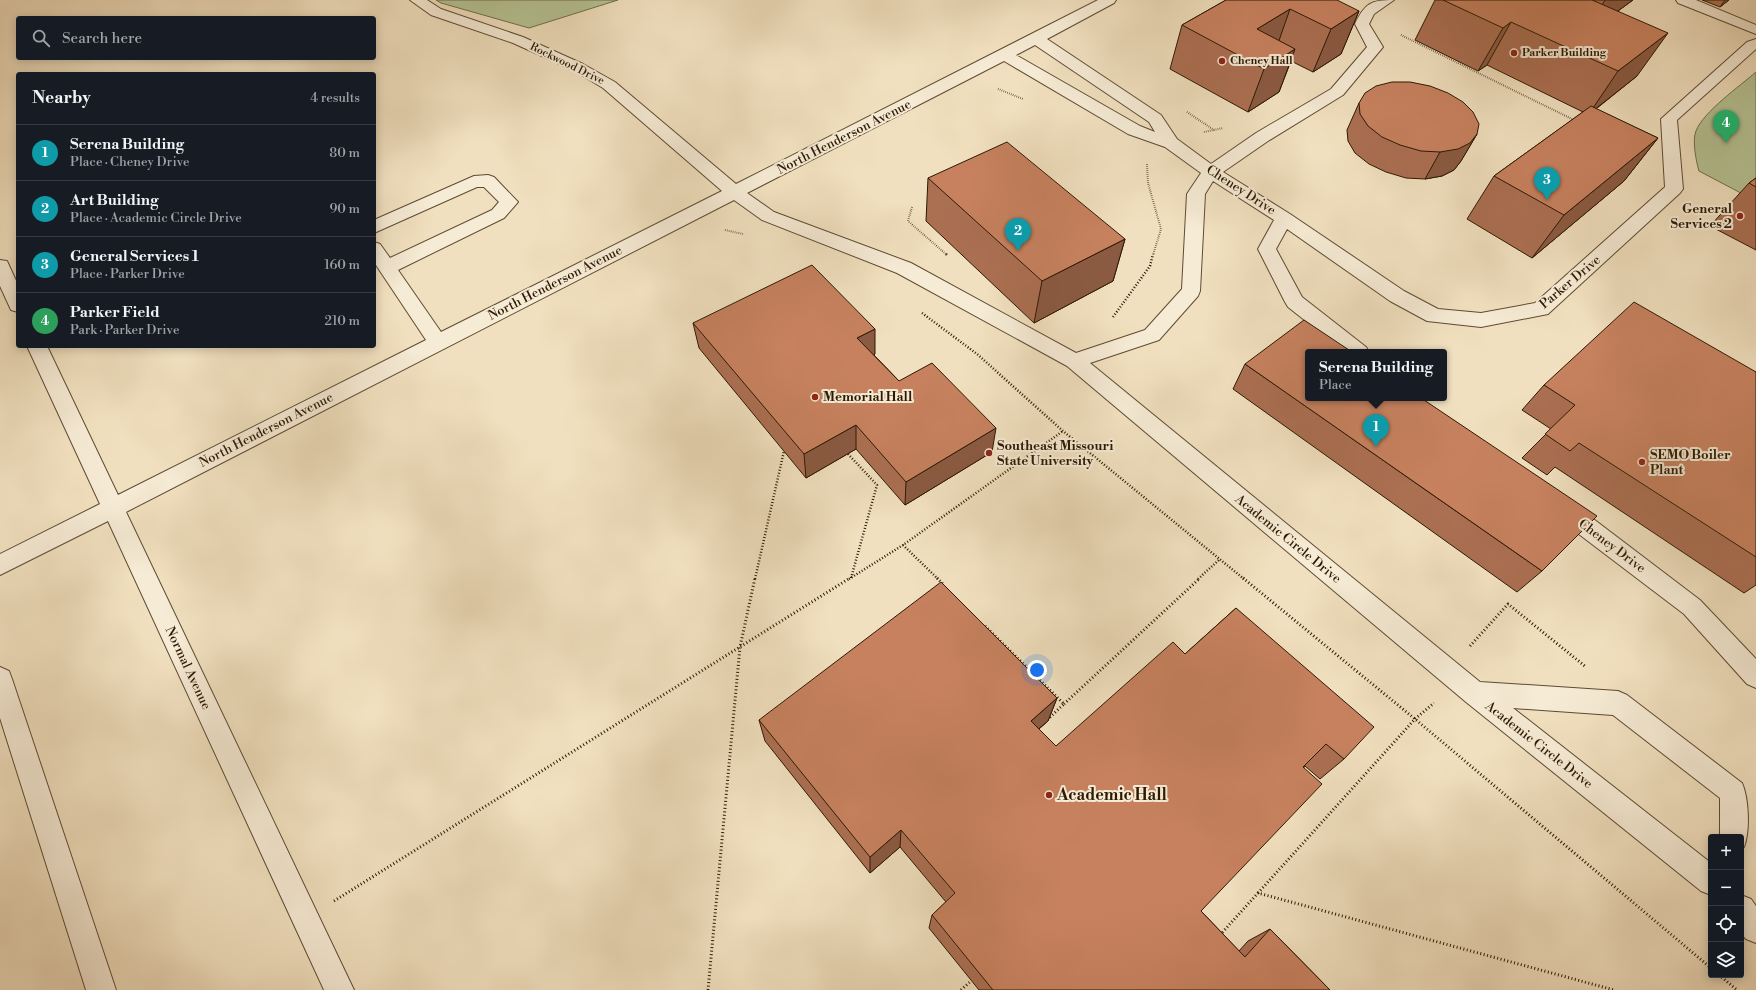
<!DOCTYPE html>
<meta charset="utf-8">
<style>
body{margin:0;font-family:"Libre Bodoni",serif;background:#242831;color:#f1f3f6}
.controls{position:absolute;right:12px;bottom:12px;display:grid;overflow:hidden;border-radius:4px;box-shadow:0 2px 10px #0003}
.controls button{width:36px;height:36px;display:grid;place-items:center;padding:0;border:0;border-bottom:1px solid #363941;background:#171b24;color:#f1f3f6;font:20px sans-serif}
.you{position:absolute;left:1037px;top:670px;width:14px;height:14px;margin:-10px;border:3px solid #fff;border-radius:50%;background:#1a73e8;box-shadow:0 0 0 6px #1a73e833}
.badge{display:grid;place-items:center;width:26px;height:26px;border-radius:50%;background:#ea580c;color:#fff;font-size:13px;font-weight:700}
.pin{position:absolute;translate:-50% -33px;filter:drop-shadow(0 1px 2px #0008)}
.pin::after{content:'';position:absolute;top:21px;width:14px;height:12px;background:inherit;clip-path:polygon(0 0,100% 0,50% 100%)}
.popup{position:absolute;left:1305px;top:349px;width:142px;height:52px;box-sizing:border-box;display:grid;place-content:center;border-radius:4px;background:#171b24;filter:drop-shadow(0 1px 3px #0005);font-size:13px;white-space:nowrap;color:#9ea1a6}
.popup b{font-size:15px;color:#f1f3f6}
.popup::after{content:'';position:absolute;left:50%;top:100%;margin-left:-8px;border:8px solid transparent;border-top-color:#171b24}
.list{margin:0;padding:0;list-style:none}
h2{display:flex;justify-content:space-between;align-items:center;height:52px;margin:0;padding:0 16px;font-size:17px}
h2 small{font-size:13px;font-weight:400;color:#9ea1a6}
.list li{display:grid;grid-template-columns:26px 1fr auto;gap:12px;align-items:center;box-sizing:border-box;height:56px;padding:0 16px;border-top:1px solid #363941}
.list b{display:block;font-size:15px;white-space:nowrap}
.list p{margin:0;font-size:13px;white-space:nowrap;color:#9ea1a6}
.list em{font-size:13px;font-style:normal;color:#9ea1a6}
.icon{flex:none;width:22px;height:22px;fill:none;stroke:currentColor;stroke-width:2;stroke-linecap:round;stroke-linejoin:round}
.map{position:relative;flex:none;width:1756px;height:990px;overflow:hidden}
.search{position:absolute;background:#171b24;box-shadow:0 2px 10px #0003;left:16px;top:16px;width:360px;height:44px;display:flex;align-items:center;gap:10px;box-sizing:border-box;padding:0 14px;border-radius:4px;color:#9ea1a6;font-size:15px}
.panel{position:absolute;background:#171b24;box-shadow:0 2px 10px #0003;left:16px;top:72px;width:360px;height:276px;border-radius:4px}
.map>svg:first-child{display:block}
.green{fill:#b6c395;stroke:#716e4c}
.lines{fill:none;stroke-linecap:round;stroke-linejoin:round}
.minor-casing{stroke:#5d4b32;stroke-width:2}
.path-far2{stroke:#2c1903;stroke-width:2;stroke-dasharray:0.5 1.5;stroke-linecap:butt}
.path-far1{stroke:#2c1903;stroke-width:2.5;stroke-dasharray:1 2;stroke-linecap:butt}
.path{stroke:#2c1903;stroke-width:3;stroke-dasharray:1 2.5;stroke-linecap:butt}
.minor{fill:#f6ebd5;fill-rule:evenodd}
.wall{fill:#ab6f52;stroke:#2c1903}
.shaded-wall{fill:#8b5a42;stroke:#2c1903}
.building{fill:#c7815f;stroke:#2c1903}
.poi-dot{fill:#8f2418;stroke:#f6ebd5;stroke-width:1.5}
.labels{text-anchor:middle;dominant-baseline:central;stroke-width:4;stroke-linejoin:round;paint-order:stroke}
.far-poi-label{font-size:11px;font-weight:bold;fill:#2c1903;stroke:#f6ebd5;text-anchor:start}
.far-street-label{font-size:11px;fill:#2c1903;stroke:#f6ebd5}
.street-label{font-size:13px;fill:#2c1903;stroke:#f6ebd5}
.poi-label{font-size:13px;font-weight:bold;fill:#2c1903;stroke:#f6ebd5;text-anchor:start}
.near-poi-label{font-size:16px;font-weight:bold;fill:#2c1903;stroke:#f6ebd5;text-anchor:start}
</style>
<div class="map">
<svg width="1756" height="990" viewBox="0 0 1756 990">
<rect width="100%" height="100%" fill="#f1e0bf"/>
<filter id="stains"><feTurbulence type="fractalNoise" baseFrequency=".005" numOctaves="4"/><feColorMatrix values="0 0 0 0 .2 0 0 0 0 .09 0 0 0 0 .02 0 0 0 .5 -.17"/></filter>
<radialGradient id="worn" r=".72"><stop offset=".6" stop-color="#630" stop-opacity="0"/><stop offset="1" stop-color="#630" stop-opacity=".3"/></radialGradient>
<path class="green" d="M436,0h182l-89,28 -88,-25z
M1756,72v129l-57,-30c-3,-10 -7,-31 -3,-40 7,-19 44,-45 60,-59z"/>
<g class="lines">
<defs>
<path id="minor" d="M410,0h17l14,9 82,28 60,27 32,18 121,102 362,-184h18l-2,3 -67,36 114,76 16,24 34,25 45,-31 75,-44 36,-42 -12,-23c10,-21 16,-24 39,-24l-20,14 -5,10 14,23 -40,48 -75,46 -45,31 67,42 114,77 34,18 43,4 54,-10 130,-116 -4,-68 86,-77 9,-3v10l-79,71 6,69 -3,4 -132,121 -67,13 -54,-6 -37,-20 -103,-72 -11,20 26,48 64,50 3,5h-24l-57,-45 -3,-5 -27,-53 16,-29 -61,-39 -8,13 -5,97 -2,5 -39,44 -69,23 390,319 138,9 9,4 115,88c7,16 8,48 2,64l-3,1v-11h-21v-39l-107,-83 -100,-7 198,155v32l-10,-4 -235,-189 -399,-336 -170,-93 -135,-53 -28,-20 -608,312 228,478h-30l-216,-469 -108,54v-21l100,-50 -73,-158h20l71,149 308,-155 -52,-78v-20l6,2 10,14 102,-48 7,-8 -15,-15h-7l-103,46v-13l100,-44 14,-1 6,2 24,25 -14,16 -106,52 43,62 281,-141 -119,-103 -30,-18 -60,-27 -82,-28zM1035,45l114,77 6,10 -15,-6 -124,-71zM1004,61l124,73 37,13 36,26 -14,21 -5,95 -37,41 -69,23 -165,-90 -137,-51 -27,-19z
M1676,0h20l60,25v9l-78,-31z
M0,260l7,1 11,24v27l-7,-2 -11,-24z
M1563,500l8,2 129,98 56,59v29l-9,-4 -63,-70 -129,-98 -3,-7 3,-7z
M0,667l9,4 3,8 104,311h-30l-86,-272z
M1741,895l10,4 5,7v37l-10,-4 -5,-6z"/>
</defs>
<use href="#minor" class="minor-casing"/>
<path class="path-far2" d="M1401,35l173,85
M998,89l25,10
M1187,112l27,18
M1204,132l19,-4
M1147,164l1,19 13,46 -8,26
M912,207l-4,14 39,34
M725,230l18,4"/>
<path class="path-far1" d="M946,254l2,2
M922,313l55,41 86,77 181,148
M1113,317l37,-51 3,-12
M848,454l29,31 -26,93
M903,545l35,34
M755,579l29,-128
M849,579l54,-34 160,-114
M1198,579l22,-20"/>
<path class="path" d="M937,578l6,6
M1243,578l172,141 296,249
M985,626l79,78 -16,15
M1470,646l38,-42 78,63
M1064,704l136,-126
M1258,893l157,-174 19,-16
M334,901l516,-323
M1220,935l38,-42 356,97
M1719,975l18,15
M708,990l32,-343 15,-69
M961,990l10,-9"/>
<use href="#minor" class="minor"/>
</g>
<path class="wall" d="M1226,0l133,11 -18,43 -28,18 -22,-11 -12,31 -31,20 -78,-43 12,-44z
M1435,0h198l-15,11 19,65 -41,33 62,29 -34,43 -92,77 -65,-39 27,-43 89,-64 -96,-47 -9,6 -63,-31z
M1702,0h27l-9,7z
M1359,103l118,31 -16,27 -7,9 -12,6 -17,3 -19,-1 -20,-6 -17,-8 -14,-11 -7,-12 -1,-11z
M928,178l197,61 -12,42 -79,42 -108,-102z
M1756,178v72l-46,-24 39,-43z
M693,323l182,31 -1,1 25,26 93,71 -87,53 -49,-56 -50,29 -107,-130z
M1245,364l297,207 -25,21 -284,-203z
M1756,372v213l-12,8 -189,-126 -8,8 -25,-17 29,-29 -29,-19 22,-25z
M1236,608l108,151 -24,20 -15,-13 -104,145 38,40 9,-10 22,-12 60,61h-351l-50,-62 3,-13 14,-13 -46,-55 -30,26 -105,-132 -6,-21 298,-22 -9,23 -9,8 17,17 129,-92z"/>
<path class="shaded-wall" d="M1605,0h28l-51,37z
M1725,0h4l-9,7z
M1290,9l-15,43 -18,-23z
M1359,11l-18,43 -28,18 18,-43z
M1511,22l-24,43 -9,6 25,-43z
M1668,33l-31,43 -48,38 29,-43z
M1295,49l-16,43 -31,20 16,-43z
M1477,134l-16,27 -7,9 -12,6 -17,3 15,-27z
M1658,138l-34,43 -92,77 32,-43z
M1125,239l-12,42 -79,42 8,-42z
M875,329v25l-17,10 -1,-26z
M856,425v24l-50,29 -2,-24z
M996,428l-4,24 -87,53 1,-23z
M1057,698l-9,23 -25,21 8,-21z
M901,830l-1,17 -30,26v-16z"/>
<path class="building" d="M1226,0h111l22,11 -28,18 -41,-20 -33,20 38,20 -31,20 -82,-44z
M1443,0h149l76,33 -50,38 -107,-49 -8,6z
M1392,82h18l20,4 18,7 15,9 10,10 6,12 -2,10 -7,9 -12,6 -18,3 -19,-1 -21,-6 -18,-8 -14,-11 -8,-12 -1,-11 6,-10 11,-7z
M1591,106l67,32 -94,77 -70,-39z
M1007,142l118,97 -83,42 -114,-103z
M1756,178v9l-7,-4z
M812,265l63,64 -18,9 42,43 33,-18 64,65 -90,54 -50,-57 -52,29 -111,-131z
M1634,302l122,70v185l-177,-114 -9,8 -25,-17 30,-29 -31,-20z
M1304,320l48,32h-44v46h113l176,118 -55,55 -297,-207z
M941,582l116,116 -26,23 25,25 117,-104 12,12 51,-46 138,119 -30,32 -18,-15 -23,23 19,17 -121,127 44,46 25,-28 60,61h-337l-61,-75 23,-22 -54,-63 -31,27 -111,-137z"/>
<g class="poi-dot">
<circle cx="1514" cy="53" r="4"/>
<circle cx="1222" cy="61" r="4"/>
<circle cx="1740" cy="216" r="4"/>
<circle cx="815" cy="397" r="4"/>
<circle cx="989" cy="453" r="4"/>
<circle cx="1642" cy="462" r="4"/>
<circle cx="1049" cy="795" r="4"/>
</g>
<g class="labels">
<g class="far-poi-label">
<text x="1522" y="53">Parker Building</text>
<text x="1230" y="61">Cheney Hall</text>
</g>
<g class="far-street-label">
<text transform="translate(567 64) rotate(26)">Rockwood Drive</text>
</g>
<g class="street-label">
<text transform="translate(844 137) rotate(-27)">North Henderson Avenue</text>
<text transform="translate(1241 190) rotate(33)">Cheney Drive</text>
<text transform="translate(1570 282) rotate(-40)">Parker Drive</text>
<text transform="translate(555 283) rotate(-27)">North Henderson Avenue</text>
<text transform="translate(266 430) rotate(-27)">North Henderson Avenue</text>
<text transform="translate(1288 539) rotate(39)">Academic Circle Drive</text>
<text transform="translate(1612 546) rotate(37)">Cheney Drive</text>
<text transform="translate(188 668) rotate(65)">Normal Avenue</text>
<text transform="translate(1539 745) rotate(38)">Academic Circle Drive</text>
</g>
<g class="poi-label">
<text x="1732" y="209" text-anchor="end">General<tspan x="1732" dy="15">Services 2</tspan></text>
<text x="823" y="397">Memorial Hall</text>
<text x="997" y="446">Southeast Missouri<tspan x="997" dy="15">State University</tspan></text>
<text x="1650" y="455">SEMO Boiler<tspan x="1650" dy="15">Plant</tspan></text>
</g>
<g class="near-poi-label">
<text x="1057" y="795">Academic Hall</text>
</g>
</g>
<rect width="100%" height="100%" filter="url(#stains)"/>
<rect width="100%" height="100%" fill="url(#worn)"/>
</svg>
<div class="controls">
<button>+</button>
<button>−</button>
<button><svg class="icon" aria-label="locate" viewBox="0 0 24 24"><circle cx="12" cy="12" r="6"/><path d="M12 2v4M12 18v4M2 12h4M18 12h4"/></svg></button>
<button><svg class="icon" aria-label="layers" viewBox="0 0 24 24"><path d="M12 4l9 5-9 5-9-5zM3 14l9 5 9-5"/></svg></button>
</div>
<div class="you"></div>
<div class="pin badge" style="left:1376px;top:447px;background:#0f9aa8">1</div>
<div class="popup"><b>Serena Building</b>Place</div>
<div class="pin badge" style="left:1018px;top:251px;background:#0f9aa8">2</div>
<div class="pin badge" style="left:1547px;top:200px;background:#0f9aa8">3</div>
<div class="pin badge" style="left:1726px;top:143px;background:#2e9e5b">4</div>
<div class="search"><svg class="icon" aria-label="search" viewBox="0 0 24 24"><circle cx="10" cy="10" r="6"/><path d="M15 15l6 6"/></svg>Search here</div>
<section class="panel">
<h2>Nearby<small>4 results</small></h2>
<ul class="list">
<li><span class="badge" style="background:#0f9aa8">1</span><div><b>Serena Building</b><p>Place · Cheney Drive</p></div><em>80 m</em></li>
<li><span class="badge" style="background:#0f9aa8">2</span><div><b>Art Building</b><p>Place · Academic Circle Drive</p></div><em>90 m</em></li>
<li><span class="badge" style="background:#0f9aa8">3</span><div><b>General Services 1</b><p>Place · Parker Drive</p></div><em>160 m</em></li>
<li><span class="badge" style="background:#2e9e5b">4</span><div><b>Parker Field</b><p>Park · Parker Drive</p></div><em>210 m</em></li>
</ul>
</section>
</div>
